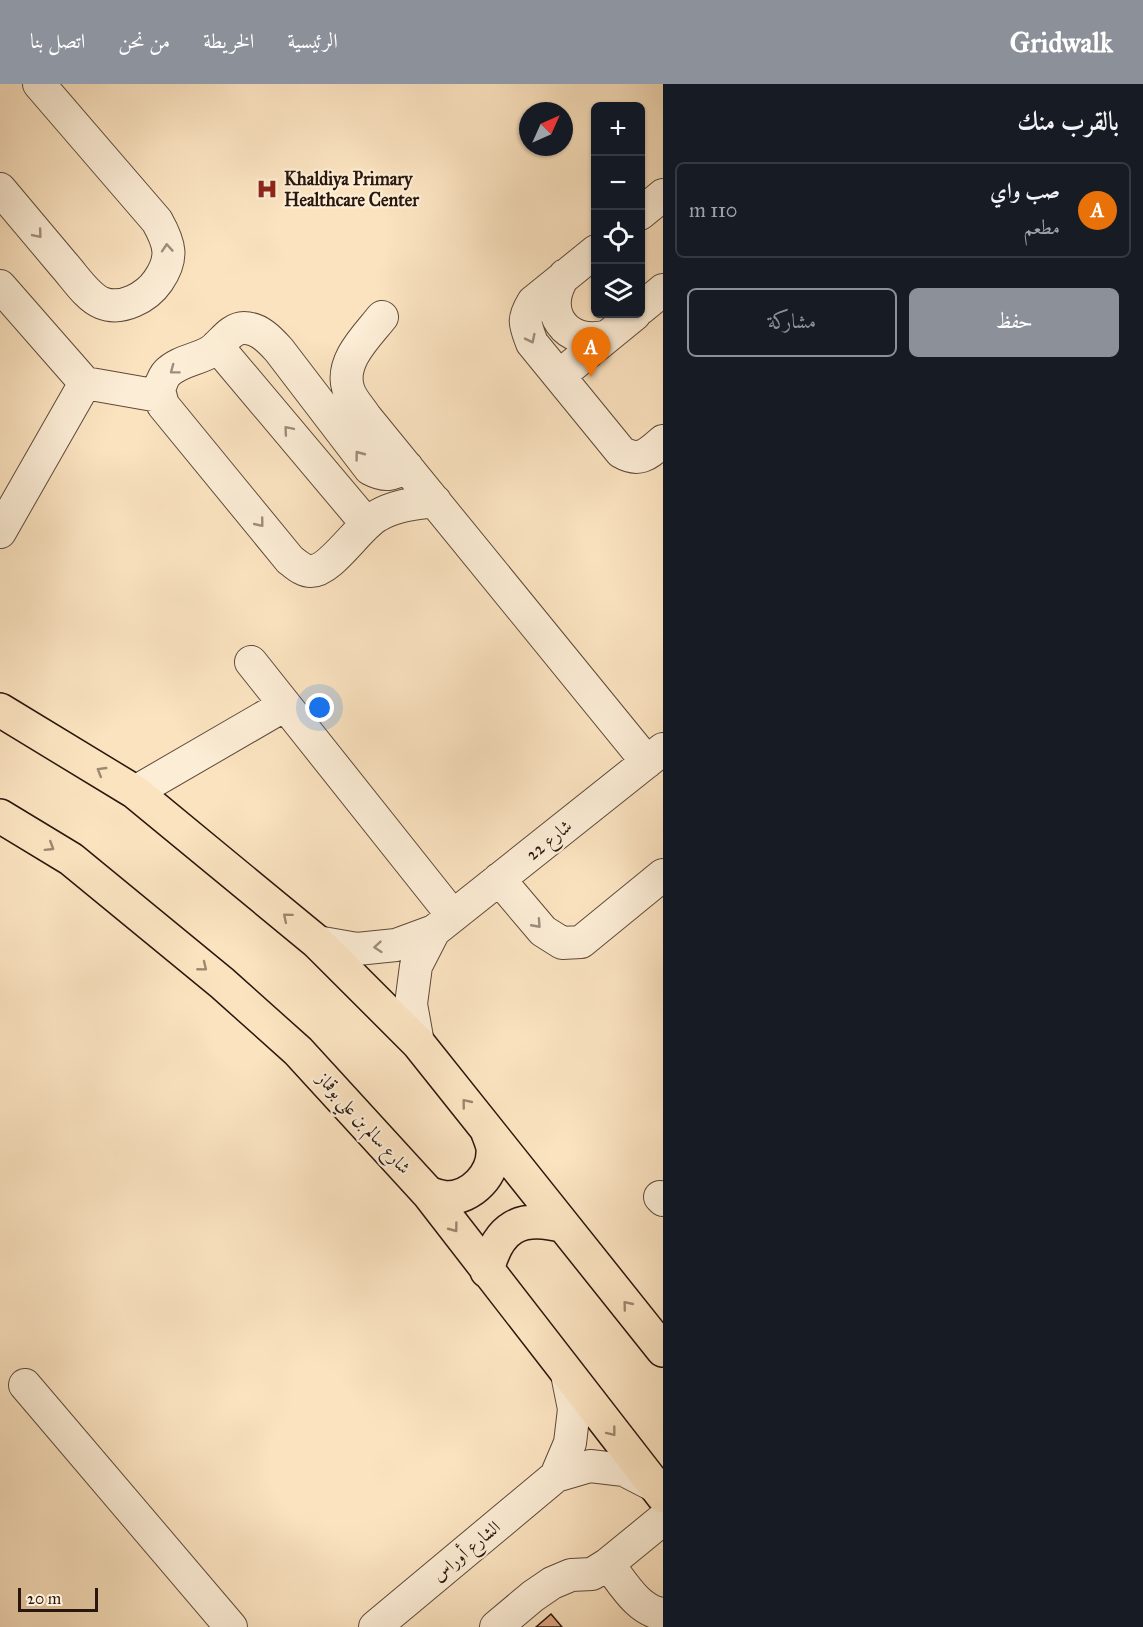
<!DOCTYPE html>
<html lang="ar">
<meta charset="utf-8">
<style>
body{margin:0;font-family:"IM FELL Great Primer",Amiri,serif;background:#242831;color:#f1f3f6;direction:rtl}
.controls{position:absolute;right:18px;top:18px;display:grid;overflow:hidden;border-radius:9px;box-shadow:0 2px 4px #0004}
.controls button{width:54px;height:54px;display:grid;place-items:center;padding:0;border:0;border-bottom:2px solid #363941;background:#171b24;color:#f1f3f6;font:30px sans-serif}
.compass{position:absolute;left:519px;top:18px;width:54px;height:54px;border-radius:50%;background:#171b24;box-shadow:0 2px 4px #0004;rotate:45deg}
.scale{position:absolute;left:18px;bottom:15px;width:80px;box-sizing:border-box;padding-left:6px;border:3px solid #29170d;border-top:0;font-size:16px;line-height:21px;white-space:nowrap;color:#29170d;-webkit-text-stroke:4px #fcedd6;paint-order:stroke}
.you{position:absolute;left:320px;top:624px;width:21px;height:21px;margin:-15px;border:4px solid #fff;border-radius:50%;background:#1a73e8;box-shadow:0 0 0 9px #1a73e833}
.badge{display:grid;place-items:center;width:39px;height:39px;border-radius:50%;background:#8c9099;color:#fff;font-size:20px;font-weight:700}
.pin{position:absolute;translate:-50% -50px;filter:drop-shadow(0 2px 3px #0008)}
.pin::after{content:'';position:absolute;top:32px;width:21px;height:18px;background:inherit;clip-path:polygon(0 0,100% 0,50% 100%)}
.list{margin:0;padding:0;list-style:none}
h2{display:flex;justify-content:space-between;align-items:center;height:78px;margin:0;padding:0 24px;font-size:26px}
h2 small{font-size:20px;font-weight:400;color:#9ea1a6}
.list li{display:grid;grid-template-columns:39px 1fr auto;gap:18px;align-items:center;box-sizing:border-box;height:96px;margin:0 12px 12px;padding:0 12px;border:2px solid #363941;border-radius:9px}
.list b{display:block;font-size:22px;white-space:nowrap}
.list p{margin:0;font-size:20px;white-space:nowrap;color:#9ea1a6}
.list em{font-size:20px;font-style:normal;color:#9ea1a6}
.actions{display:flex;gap:12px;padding:18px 24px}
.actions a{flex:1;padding:14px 0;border:2px solid #8c9099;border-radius:9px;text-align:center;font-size:21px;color:#8c9099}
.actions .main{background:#8c9099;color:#fff}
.icon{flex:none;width:33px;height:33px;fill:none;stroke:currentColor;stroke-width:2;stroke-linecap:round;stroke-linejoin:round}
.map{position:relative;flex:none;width:663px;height:1543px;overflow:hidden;direction:ltr}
header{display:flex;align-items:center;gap:36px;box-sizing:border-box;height:84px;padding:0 30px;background:#8c9099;color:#fff}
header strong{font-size:28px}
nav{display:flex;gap:33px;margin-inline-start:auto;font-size:21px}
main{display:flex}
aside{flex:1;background:#171b24}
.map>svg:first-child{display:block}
.building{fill:#e1a780;stroke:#29170d;stroke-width:1.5}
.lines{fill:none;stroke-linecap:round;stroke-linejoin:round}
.minor-casing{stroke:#5e4a3a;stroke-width:34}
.major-casing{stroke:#29170d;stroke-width:36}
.minor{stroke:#fcedd6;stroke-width:32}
.major{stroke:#fbe3c0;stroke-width:33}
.oneway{stroke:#9d8d7c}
.oneway2{stroke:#9c876f}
.labels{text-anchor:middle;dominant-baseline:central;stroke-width:4.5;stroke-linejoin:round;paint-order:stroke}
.poi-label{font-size:18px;font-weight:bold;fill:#29170d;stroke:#fcedd6;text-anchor:start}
.street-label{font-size:18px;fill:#29170d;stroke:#fcedd6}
</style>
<header>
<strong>Gridwalk</strong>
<nav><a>الرئيسية</a><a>الخريطة</a><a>من نحن</a><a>اتصل بنا</a></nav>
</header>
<main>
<aside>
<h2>بالقرب منك<small></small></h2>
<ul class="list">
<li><span class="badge" style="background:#e8710a">A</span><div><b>صب واي</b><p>مطعم</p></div><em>110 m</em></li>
</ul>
<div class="actions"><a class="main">حفظ</a><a>مشاركة</a></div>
</aside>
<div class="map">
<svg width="663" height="1543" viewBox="0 0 663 1543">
<rect width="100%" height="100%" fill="#fbe3c0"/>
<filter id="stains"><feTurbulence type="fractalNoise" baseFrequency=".00333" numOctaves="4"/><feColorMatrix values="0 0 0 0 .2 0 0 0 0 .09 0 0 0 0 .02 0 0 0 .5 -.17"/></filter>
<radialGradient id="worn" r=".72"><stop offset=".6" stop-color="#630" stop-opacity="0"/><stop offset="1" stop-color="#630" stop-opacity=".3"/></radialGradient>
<path class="building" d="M551,1530l11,13h-26z"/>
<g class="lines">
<defs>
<path id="minor" d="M0,105c21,25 42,50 63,75 11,12 24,33 39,39 20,8 45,-6 56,-22 16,-23 12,-37 -1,-60l-118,-137
M640,130l23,-19
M596,167l-63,51c-11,18 -8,22 -1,41l89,109c19,11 27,2 42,-11
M565,191c-26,35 1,73 43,61
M0,202l85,97 74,13
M640,225l23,-19
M382,233c-15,19 -42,44 -34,71 2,10 12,20 17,28l282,346
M217,262l149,177
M559,292l76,-62
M407,383c-15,8 -22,10 -37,2l-91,-119c-9,-10 -20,-22 -35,-22 -14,0 -23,17 -34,24 -14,8 -31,9 -43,21 -4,4 -6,11 -8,17l4,15 127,155c7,5 13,11 21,11 20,0 47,-44 66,-55 18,-11 37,-12 58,-15
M0,448l85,-149
M251,578l202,254
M135,708l150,-87
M499,795l44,52 19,12 19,-1 82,-67
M317,858l40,7 39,-4 38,-14 229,-182
M418,959l-7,-39 5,-38 18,-35
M660,1113l3,3
M25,1301l206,242
M556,1392l14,-33 4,-34 -7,-35
M663,1435l-55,45c15,19 30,47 55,50
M375,1543l181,-151 34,-10 34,4 31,16
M496,1543l37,-31 19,-13 19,-8 21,-1 16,-10"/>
<path id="major" d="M0,626l135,82 182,150 101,101 245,307
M0,732l71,43 151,124 76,68 130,142 235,303
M428,1109c5,2 12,4 18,5 26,0 49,-24 47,-50 -1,-6 -4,-12 -6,-18
M487,1187c11,-44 33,-57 77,-45"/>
</defs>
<use href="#minor" class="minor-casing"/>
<use href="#major" class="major-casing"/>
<use href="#minor" class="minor"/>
<use href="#major" class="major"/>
</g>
<defs><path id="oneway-chevron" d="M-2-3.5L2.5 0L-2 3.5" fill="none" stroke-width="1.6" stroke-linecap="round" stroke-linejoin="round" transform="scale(1.5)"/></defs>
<g class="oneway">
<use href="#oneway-chevron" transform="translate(38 150) rotate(50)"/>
<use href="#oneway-chevron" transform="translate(167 164) rotate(-94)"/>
<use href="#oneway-chevron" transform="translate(531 255) rotate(64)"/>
<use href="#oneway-chevron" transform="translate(174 286) rotate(143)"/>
<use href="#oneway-chevron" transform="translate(288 346) rotate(-130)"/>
<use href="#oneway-chevron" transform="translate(359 371) rotate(-127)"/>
<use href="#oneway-chevron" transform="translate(260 439) rotate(51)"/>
<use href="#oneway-chevron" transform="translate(537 840) rotate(48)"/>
<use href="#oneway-chevron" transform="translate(378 863) rotate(175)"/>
</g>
<g class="oneway2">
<use href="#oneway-chevron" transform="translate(101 687) rotate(-149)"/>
<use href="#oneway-chevron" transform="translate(50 763) rotate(32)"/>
<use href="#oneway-chevron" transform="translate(287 833) rotate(-140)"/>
<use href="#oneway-chevron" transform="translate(203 883) rotate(39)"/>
<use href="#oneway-chevron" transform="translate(466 1019) rotate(-129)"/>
<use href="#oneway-chevron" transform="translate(454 1144) rotate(53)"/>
<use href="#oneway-chevron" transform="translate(627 1221) rotate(-129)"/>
<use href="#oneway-chevron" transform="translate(612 1348) rotate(52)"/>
</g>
<defs>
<symbol id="hospital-bare" viewBox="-9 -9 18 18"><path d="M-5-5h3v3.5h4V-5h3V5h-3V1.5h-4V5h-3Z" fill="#8f2418" stroke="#fcedd6" stroke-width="2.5" paint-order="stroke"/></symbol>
</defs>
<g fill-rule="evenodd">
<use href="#hospital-bare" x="252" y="90" width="30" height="30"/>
</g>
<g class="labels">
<g class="poi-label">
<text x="284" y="95">Khaldiya Primary<tspan x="284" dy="21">Healthcare Center</tspan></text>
</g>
<g class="street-label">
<text transform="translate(549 756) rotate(-39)">شارع 22</text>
<text transform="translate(364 1039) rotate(48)">شارع سالم بن علي بوقماز</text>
<text transform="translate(466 1467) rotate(-40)">الشارع أوراس</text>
</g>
</g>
<rect width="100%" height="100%" filter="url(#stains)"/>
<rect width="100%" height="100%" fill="url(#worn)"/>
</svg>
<div class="controls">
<button>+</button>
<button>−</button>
<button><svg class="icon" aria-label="locate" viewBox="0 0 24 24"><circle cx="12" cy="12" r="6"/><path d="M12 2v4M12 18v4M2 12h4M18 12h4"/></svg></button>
<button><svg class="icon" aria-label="layers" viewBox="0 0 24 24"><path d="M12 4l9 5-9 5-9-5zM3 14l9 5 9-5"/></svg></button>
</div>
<svg class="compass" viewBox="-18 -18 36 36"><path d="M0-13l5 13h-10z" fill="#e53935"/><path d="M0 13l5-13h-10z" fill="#9ea1a6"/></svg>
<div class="scale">20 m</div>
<div class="you"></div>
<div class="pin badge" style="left:591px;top:293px;background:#e8710a">A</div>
</div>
</main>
